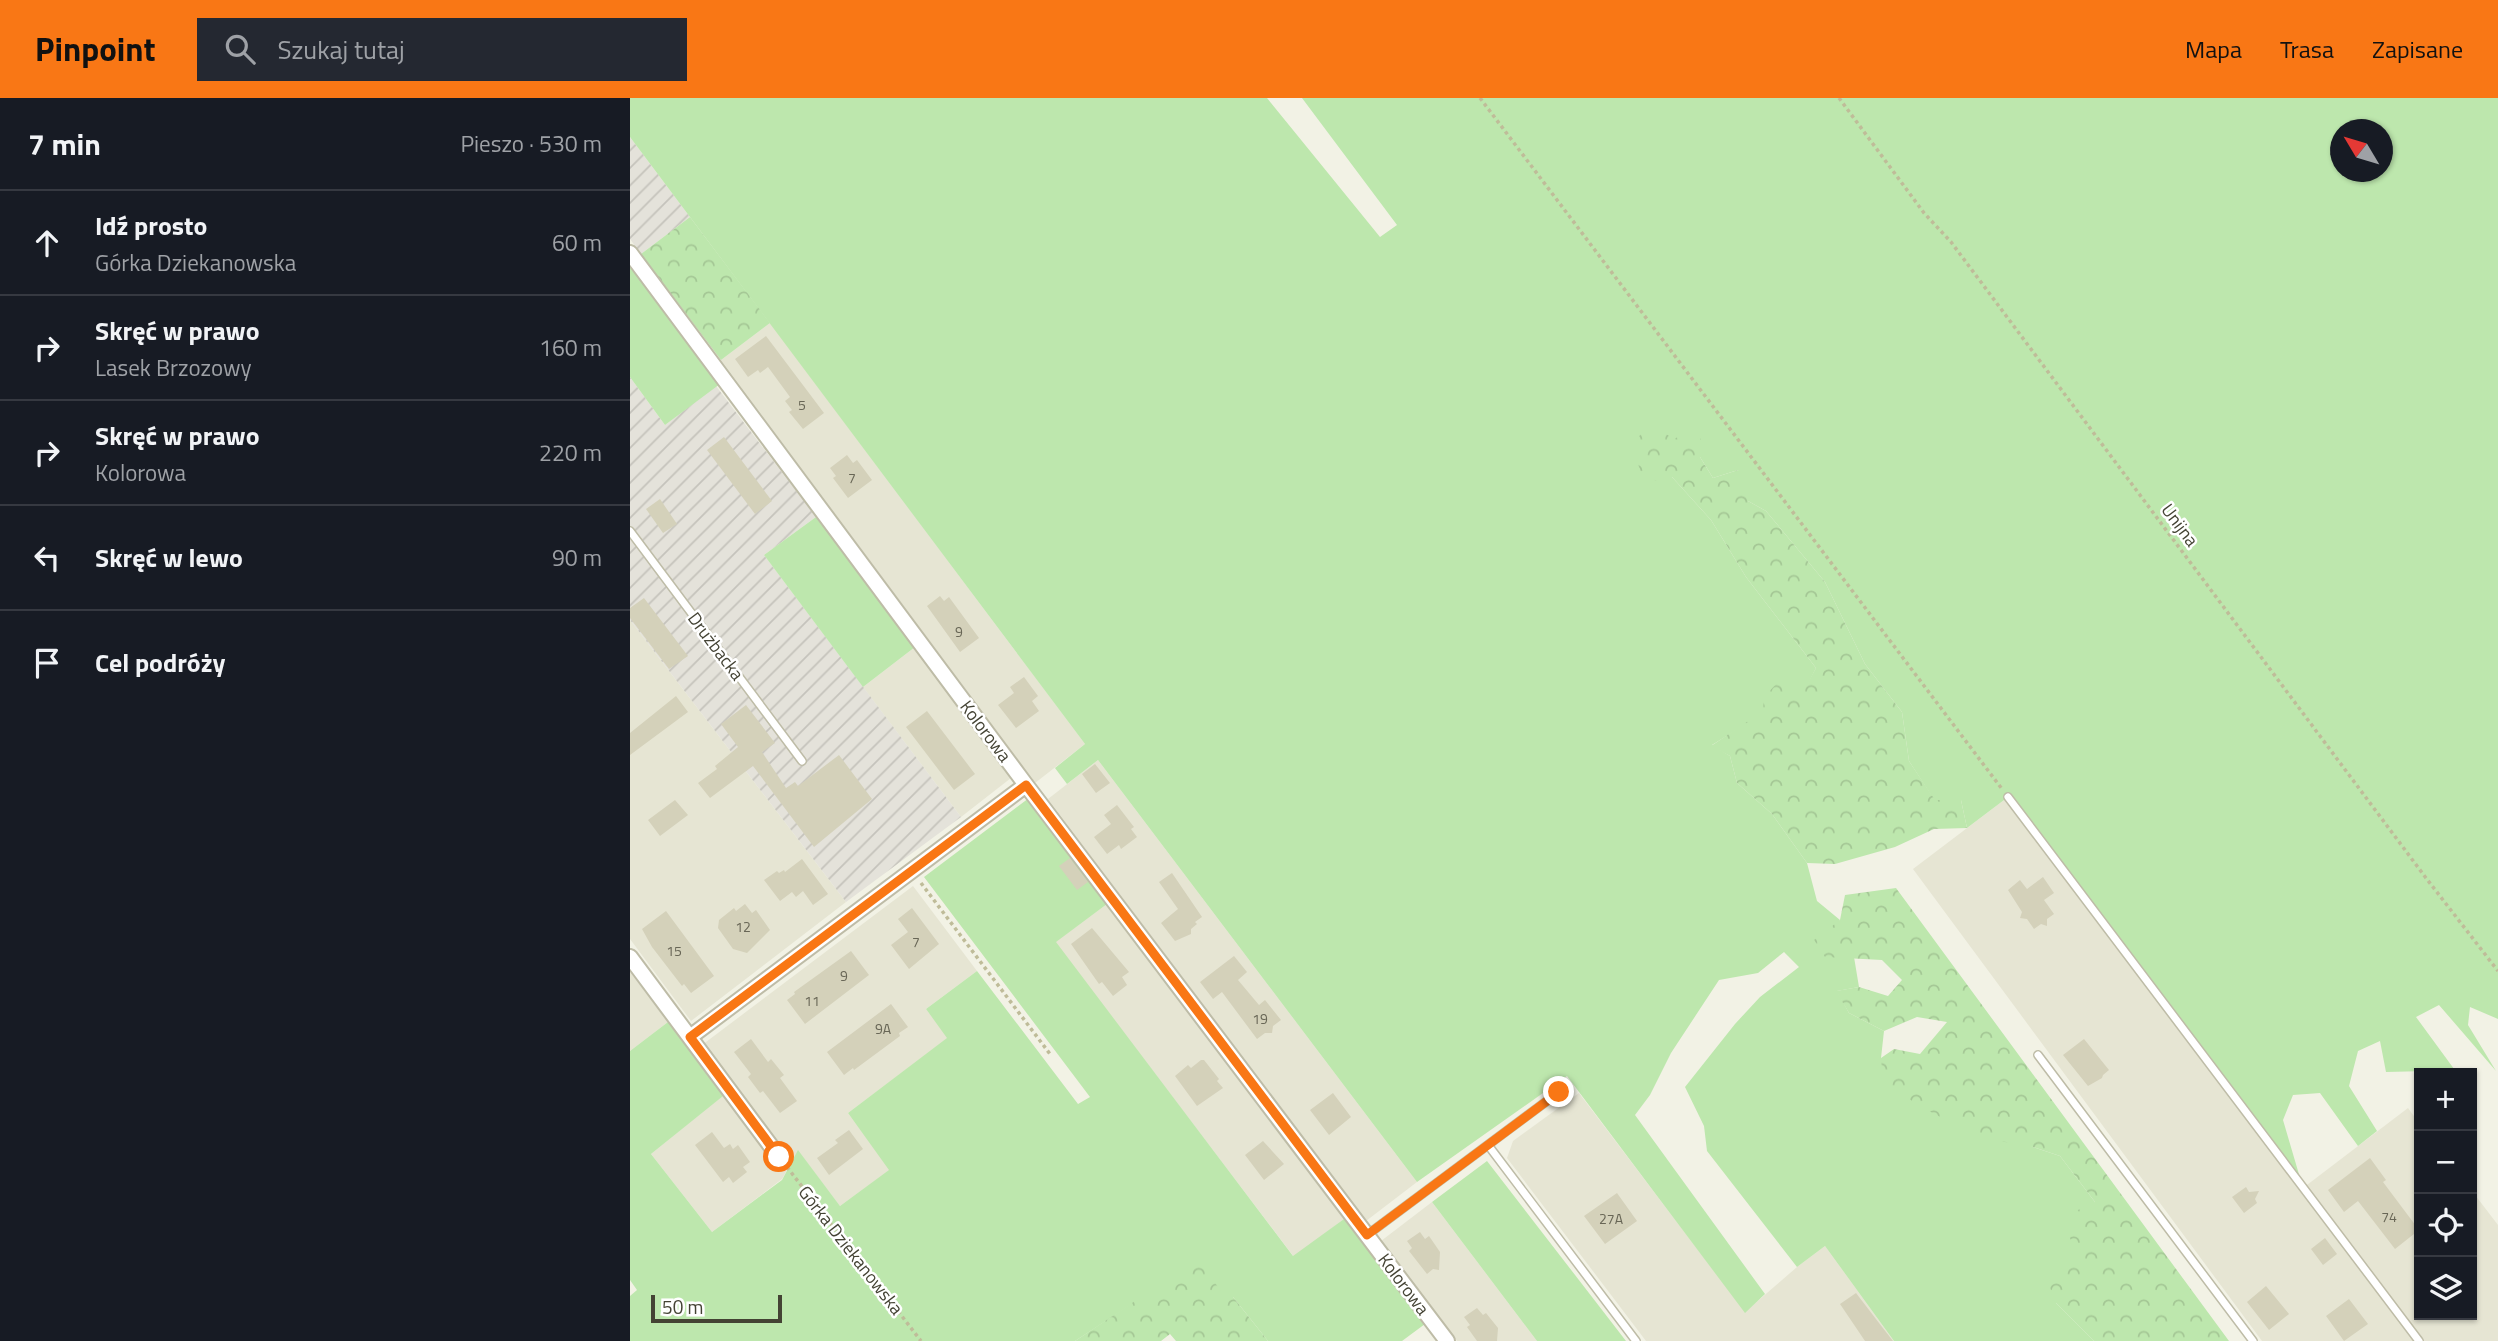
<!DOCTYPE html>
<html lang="pl">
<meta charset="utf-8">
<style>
body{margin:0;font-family:"Titillium Web",sans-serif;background:#242831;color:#f1f3f6}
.controls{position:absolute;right:21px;bottom:21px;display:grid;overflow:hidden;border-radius:0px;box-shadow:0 2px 5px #0004}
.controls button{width:63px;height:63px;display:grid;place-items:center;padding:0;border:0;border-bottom:2px solid #363941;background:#171b24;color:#f1f3f6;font:35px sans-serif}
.compass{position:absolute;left:1700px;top:21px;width:63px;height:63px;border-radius:50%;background:#171b24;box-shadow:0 2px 5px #0004;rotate:308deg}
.scale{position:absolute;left:21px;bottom:18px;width:131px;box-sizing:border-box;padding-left:7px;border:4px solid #444334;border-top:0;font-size:19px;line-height:24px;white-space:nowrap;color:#444334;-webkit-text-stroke:5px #fff;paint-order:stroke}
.stop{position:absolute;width:21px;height:21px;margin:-16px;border:5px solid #f97715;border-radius:50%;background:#fff}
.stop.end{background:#f97715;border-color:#fff;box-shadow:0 2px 7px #0008}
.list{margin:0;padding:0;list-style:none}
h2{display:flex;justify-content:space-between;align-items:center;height:91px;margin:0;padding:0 28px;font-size:30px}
h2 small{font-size:23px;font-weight:400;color:#9ea1a6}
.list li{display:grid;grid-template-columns:46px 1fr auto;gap:21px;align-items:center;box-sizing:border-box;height:105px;padding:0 28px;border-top:2px solid #363941}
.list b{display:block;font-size:26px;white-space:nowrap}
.list p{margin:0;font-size:23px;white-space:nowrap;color:#9ea1a6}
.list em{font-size:23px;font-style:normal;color:#9ea1a6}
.icon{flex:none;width:38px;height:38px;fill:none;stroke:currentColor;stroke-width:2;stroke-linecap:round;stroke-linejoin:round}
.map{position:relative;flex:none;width:1868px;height:1243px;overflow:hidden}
header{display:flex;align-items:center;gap:42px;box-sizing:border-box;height:98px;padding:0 35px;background:#f97715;color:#111}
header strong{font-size:33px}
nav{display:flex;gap:38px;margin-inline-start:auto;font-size:24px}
.search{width:490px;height:63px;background:#242831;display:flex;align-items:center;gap:18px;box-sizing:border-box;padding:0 24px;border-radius:0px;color:#9ea1a6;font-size:26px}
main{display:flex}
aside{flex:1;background:#171b24}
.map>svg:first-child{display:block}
.residential{fill:#e6e5d3}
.industrial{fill:url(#industrial-furrows)}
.grass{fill:#bde7ad;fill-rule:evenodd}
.forest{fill:url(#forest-crowns)}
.building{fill:#d4d1ba}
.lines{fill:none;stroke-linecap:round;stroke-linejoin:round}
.service-casing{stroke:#bebca7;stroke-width:10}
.minor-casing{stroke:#bebca7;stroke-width:18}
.path{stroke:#bfbc99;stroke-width:3.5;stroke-dasharray:3.5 3.5;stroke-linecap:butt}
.service{stroke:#fff;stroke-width:7}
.minor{stroke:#fff;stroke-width:14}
.route{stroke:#f97715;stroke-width:9}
.labels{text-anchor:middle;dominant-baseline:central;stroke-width:5;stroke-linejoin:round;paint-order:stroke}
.number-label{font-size:14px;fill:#686656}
.street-label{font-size:18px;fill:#444334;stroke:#fff}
</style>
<header>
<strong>Pinpoint</strong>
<div class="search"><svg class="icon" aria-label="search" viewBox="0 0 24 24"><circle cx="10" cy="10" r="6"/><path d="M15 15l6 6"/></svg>Szukaj tutaj</div>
<nav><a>Mapa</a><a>Trasa</a><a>Zapisane</a></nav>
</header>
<main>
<aside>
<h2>7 min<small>Pieszo · 530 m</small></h2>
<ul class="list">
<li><svg class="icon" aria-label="ahead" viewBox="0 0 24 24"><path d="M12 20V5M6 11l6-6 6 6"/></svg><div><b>Idź prosto</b><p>Górka Dziekanowska</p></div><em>60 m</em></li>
<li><svg class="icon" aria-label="right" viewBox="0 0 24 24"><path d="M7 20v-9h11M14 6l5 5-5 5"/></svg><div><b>Skręć w prawo</b><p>Lasek Brzozowy</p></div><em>160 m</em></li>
<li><svg class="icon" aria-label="right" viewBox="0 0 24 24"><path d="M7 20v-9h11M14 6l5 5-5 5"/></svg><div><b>Skręć w prawo</b><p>Kolorowa</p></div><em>220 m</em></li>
<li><svg class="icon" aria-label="left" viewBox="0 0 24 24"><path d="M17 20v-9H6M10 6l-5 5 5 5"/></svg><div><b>Skręć w lewo</b></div><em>90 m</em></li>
<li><svg class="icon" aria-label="arrive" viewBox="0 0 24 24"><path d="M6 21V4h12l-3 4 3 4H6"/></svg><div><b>Cel podróży</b></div></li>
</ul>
</aside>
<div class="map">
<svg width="1868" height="1243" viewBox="0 0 1868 1243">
<defs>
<pattern id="industrial-furrows" width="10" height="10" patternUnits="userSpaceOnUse" patternTransform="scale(1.75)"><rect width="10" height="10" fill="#e4e2da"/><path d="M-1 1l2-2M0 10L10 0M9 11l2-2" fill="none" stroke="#c5c3bc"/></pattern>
<pattern id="forest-crowns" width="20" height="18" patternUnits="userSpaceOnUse" patternTransform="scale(1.75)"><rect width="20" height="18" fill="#bde7ad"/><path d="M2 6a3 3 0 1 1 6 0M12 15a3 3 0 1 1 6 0" fill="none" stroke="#a4c795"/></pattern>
</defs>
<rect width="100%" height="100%" fill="#f2f2e5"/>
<path class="residential" d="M140,225l315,421 -50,39 -314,-423z
M0,522l216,282 -155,119 -61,-82z
M285,549l96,131 -50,39 -98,-130z
M468,662l319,422 -51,39 -318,-422z
M1378,699l295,391 105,-80 11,15v192h53v-124l26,34v116h-236l-349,-472z
M283,788l64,85 -51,38 22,29 -100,75 42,57 -50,36 -42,-55 -16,28 -70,53 -61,-78 71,-58 -32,-45 16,-9z
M477,806l237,315 -50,38 -239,-315z
M0,874l38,50 -38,29z
M949,995l166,219 52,-45 28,-21 69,95h-248l-139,-183 6,-17z
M802,1104l105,139h-80l-76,-100z"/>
<path class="industrial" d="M0,39l60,80 -49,37 -11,-15z
M0,279l35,48 51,-39 100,131 -52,38 197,262 -115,85 -216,-282z"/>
<path class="grass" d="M0,0h637l113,139 17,-12 -95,-127h1196v921l-28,-12 -2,18 28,46 -57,-66 -23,12 41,56h-26l-3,-2 -42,1 -6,-31 -22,10 -9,35 28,45 -19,15 -38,-53 -27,2 -10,25 20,68 -295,-391 -41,31 -6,-28 -26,1 -26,-40 -7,-49 -37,-48 -40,-82 -59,-71 -18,-10 -10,-31 -25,8 -13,-21 -28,20 39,43 35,57 70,91 -9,18 -95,59 18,11 7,27 35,31 35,49 10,38 23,19 -15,36 29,1 5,30 -22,4 12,22 35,18 -3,27 152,89 27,9 35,46 -16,54 -23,47 38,38h-200l-69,-95 -28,21 -90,-116 -3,-25 -19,-39 50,-63 25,-27 39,-30 -15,-15 -26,21 -39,7 -48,73 -21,42 -15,20 130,179 -20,19 -178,-237 -150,106 -319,-422 -31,24 -12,-16 30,-24 -455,-607zM1710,32h42v42h-42z
M0,168l90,118 -55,41 -35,-48z
M186,419l99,130 -52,40 -99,-132z
M399,700l78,106 -51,38 237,314 51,-37 81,105 -23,17h-134l-35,-44 -87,6 -5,-5 -66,43h-445v-45l7,-6 -7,-10v-229l38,-29 55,74 -72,58 61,78 70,-52 16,-30 42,56 49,-36 -41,-57 99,-75 -21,-29 51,-38 101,133 12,-7 -166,-220z
M857,1063l139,180h-89l-105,-139z"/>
<path class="forest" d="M60,119l80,106 -49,37 -80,-106z
M1020,326l24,15 21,-11 9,18 -4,11 13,21 25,-8 10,8v23l18,10 59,71 40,82 37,48 7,49 26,39h26l6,28 -33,1 -39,18 -60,17 -28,-1 -35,-49 -35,-31 -7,-27 -19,-10 52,-35 1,-14 14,-15 28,4 10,-18 -70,-91 -35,-57 -39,-43 -16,4 -16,-10 -7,-28z
M1266,790l333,453h-135l-38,-38 -9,-23 31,-24 -17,-38 34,-16 -35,-46 -27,-9 -56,-10 -59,-32 -35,-24 -2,-23 13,-9 26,5 27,-32 -30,-5 -33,14 -35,-18 -13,-22 23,-4 29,9 14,-16 -20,-20 -57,-3 -11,-17 26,-20 5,-25z
M568,1162l26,35 9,2 35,44h-92l-6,-7 -9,7h-86l66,-44 5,5z"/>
<path class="building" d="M136,238l58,77 -21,16 -14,-17 3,-2 -7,-9 5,-4 -22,-30 -8,6 -2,-3 -10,7 -13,-18z
M94,339l48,64 -17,13 -48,-64z
M217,357l6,8 4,-3 15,20 -24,18 -15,-20 3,-2 -6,-8z
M30,401l17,25 -14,9 -17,-24z
M310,498l4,5 5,-4 30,41 -19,14 -33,-46z
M14,500l44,58 -19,13 -39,-51v-10z
M394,579l14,19 -6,5 7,10 -23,17 -18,-23 16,-12 -4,-6z
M46,598l12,16 -58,43v-22z
M116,607l29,38 -13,9 24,36 9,-6 3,4 41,-31 33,44 -58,48 -61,-81 -43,32 -12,-15 19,-14 -2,-3 23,-19 -17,-23z
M297,613l48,63 -21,16 -48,-63z
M465,666l15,19 -14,10 -14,-19z
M45,702l13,15 -28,21 -12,-16z
M487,707l17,22 -3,2 6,8 -16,12 -2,-4 -12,9 -13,-17 17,-13 -7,-9z
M440,760l18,24 -11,8 -18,-24z
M172,761l26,35 -15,11 -10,-14 -7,6 -4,-5 -12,9 -16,-21 13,-9 2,2 5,-3 1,2z
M542,775l30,44 -7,5 2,2 -6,5v5l-16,7 -14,-18 17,-14 -19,-27z
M1413,779l11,16 -10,7 10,14 -7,5v7l-6,-2 -7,5 -7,-10 -7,-1 2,-6 -14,-22 12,-10 7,9z
M115,806l7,9 4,-3 14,20 -23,23 -14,-4 -15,-21 1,-8 15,-12 2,3z
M282,810l27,36 -30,25 -18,-24 17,-13 -10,-13z
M36,813l48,65 -23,17 -7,-9 -2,2 -30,-39 -10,-18z
M462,830l37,44 -7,5 5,8 -14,11 -11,-14 -3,2 -28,-40z
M221,853l18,24 -64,49 -18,-24 8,-6 -1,-2z
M604,858l13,16 -9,8 21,25 6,-5 16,20 -8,6 -1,7h-7l-8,6 -35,-47 -9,7 -13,-17z
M261,906l17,23 -9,6 1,3 -46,34 -1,-2 -9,7 -17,-23z
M121,941l17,23 3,-3 13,16 -4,3 17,23 -17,12 -17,-22 -3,2 -12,-16 3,-3 -17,-22z
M1454,941l25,31 -6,5 -1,3 -14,8 -25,-31z
M571,962h3l15,19 -2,2 6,7 -26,18 -22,-30 13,-11 3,3z
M703,995l18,24 -22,18 -19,-25z
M219,1032l14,19 -34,26 -12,-17 21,-15 -3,-3z
M82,1034l12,16 6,-4 3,5 5,-4 12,17 -7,5 4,5 -14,11 -4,-6 -6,5 -28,-37z
M633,1043l21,23 -20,16 -19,-25z
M1740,1060l16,22 -3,2 36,48 -24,19 -37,-48 -14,11 -16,-22z
M1616,1089l3,5 10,-1 -4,8 2,4 -13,10 -12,-16z
M987,1095l20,28 -32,23 -21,-28z
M790,1134l5,7 4,-3 11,16 -1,18 -6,-1 -6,5 -18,-23 3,-3 -5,-7z
M1695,1140l12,16 -14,11 -12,-16z
M1636,1188l23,28 -20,16 -22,-28z
M1226,1195l23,30 14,18h-28l-25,-37z
M1719,1201l19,25 -24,17 -18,-25z
M847,1210l6,7 3,-2 12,15 -1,13h-20l-10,-14 3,-2 -6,-8z"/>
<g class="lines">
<defs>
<path id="service" d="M0,433l172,230
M1378,699l411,544
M1408,957l215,286
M858,1047l148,196
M737,1137l192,-143"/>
<path id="minor" d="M0,155l396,532 421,556
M0,859l149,200
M60,939l336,-252"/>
</defs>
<use href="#service" class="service-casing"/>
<use href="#minor" class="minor-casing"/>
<path class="path" d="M850,0l522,691
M1209,0l85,115 27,29 475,636 72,93
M291,785l129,171
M157,1069l134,174"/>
<use href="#service" class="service"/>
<use href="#minor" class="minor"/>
</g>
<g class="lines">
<path class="route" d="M149,1059l-89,-120 336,-252 341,450 192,-143"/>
</g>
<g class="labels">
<g class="number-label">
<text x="172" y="306">5</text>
<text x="222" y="379">7</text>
<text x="329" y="533">9</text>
<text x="113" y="828">12</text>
<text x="286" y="843">7</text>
<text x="44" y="852">15</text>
<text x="214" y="877">9</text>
<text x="182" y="902">11</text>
<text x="630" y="920">19</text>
<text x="253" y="930">9A</text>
<text x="1759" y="1118">74</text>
<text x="981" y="1120">27A</text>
</g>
<g class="street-label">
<text transform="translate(1550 427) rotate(53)">Unijna</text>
<text transform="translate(86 548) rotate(53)">Drużbacka</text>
<text transform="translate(356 633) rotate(53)">Kolorowa</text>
<text transform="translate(221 1152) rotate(52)">Górka Dziekanowska</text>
<text transform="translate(774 1186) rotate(53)">Kolorowa</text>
</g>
</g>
</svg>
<div class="controls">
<button>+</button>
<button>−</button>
<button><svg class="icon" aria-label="locate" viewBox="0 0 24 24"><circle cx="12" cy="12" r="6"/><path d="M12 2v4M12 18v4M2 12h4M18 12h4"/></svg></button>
<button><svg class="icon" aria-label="layers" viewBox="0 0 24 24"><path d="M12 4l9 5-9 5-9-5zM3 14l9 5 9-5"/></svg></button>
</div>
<svg class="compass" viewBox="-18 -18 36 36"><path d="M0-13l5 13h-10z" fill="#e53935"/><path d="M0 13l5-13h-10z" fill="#9ea1a6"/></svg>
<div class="scale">50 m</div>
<div class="stop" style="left:149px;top:1059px"></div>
<div class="stop end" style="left:929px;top:994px"></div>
</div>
</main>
